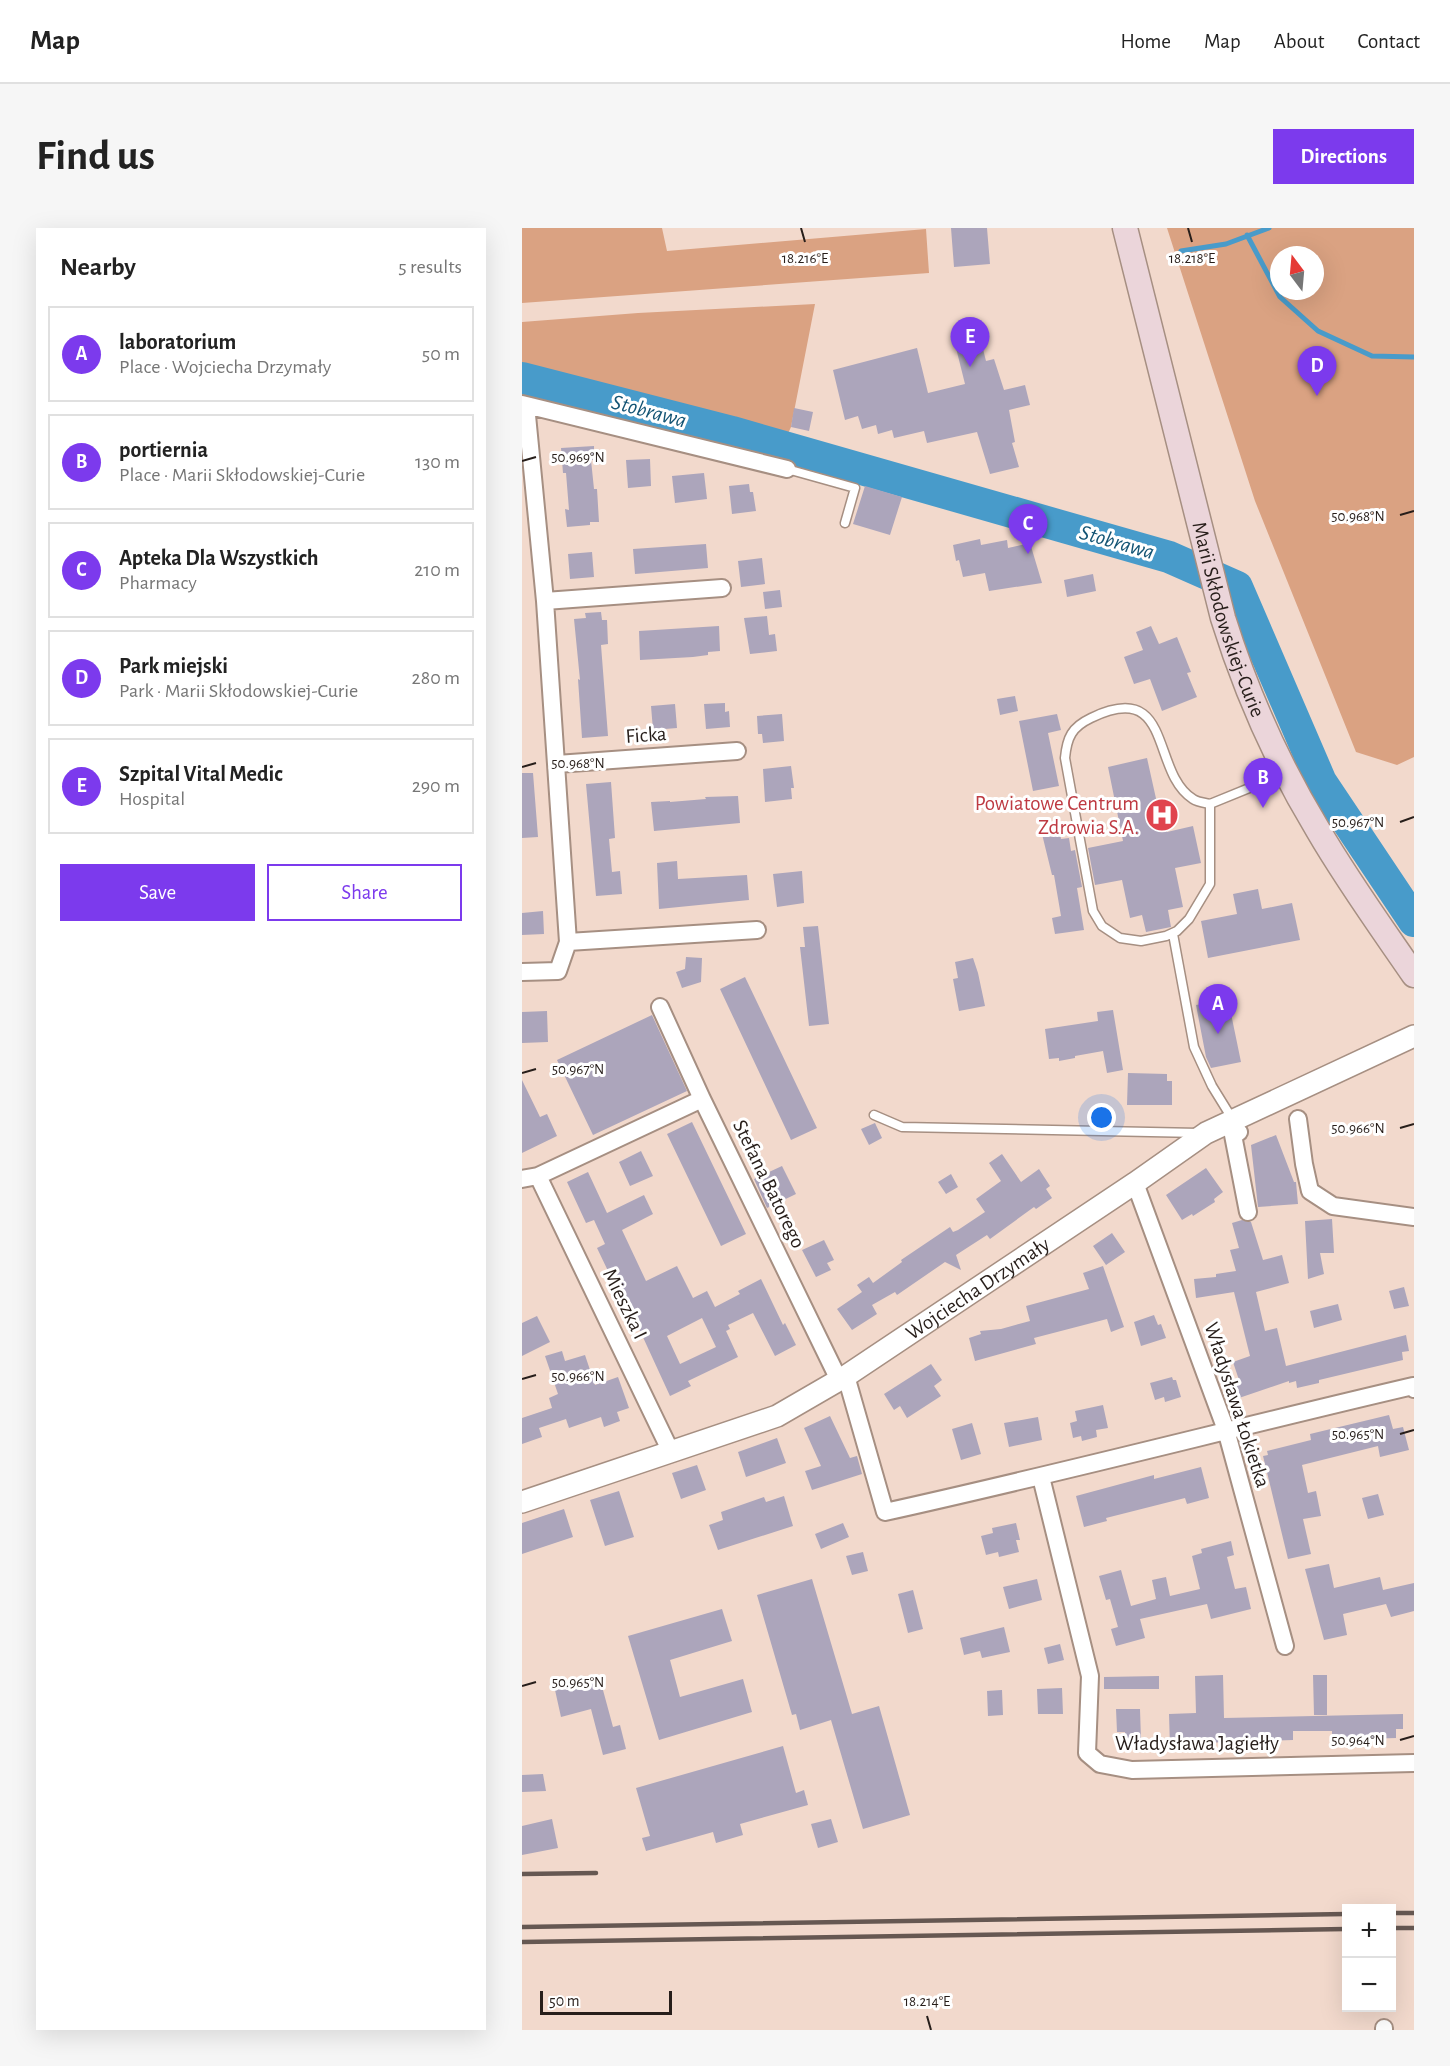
<!DOCTYPE html>
<meta charset="utf-8">
<style>
body{margin:0;font-family:"Alegreya Sans",sans-serif;background:#f6f6f6;color:#222}
.controls{position:absolute;right:18px;bottom:18px;display:grid;overflow:hidden;border-radius:0px;box-shadow:0 6px 24px #0002}
.controls button{width:54px;height:54px;display:grid;place-items:center;padding:0;border:0;border-bottom:2px solid #e0e0e0;background:#fff;color:#222;font:30px sans-serif}
.compass{position:absolute;left:748px;top:18px;width:54px;height:54px;border-radius:50%;background:#fff;box-shadow:0 6px 24px #0002;rotate:344deg}
.scale{position:absolute;left:18px;bottom:15px;width:132px;box-sizing:border-box;padding-left:6px;border:3px solid #271e1a;border-top:0;font-size:16px;line-height:21px;white-space:nowrap;color:#271e1a;-webkit-text-stroke:4px #fff;paint-order:stroke}
.you{position:absolute;left:580px;top:890px;width:21px;height:21px;margin:-15px;border:4px solid #fff;border-radius:50%;background:#1a73e8;box-shadow:0 0 0 9px #1a73e833}
.badge{display:grid;place-items:center;width:39px;height:39px;border-radius:50%;background:#7c3aed;color:#fff;font-size:20px;font-weight:700}
.pin{position:absolute;translate:-50% -50px;filter:drop-shadow(0 2px 3px #0008)}
.pin::after{content:'';position:absolute;top:32px;width:21px;height:18px;background:inherit;clip-path:polygon(0 0,100% 0,50% 100%)}
.list{margin:0;padding:0;list-style:none}
h2{display:flex;justify-content:space-between;align-items:center;height:78px;margin:0;padding:0 24px;font-size:26px}
h2 small{font-size:20px;font-weight:400;color:#767676}
.list li{display:grid;grid-template-columns:39px 1fr auto;gap:18px;align-items:center;box-sizing:border-box;height:96px;margin:0 12px 12px;padding:0 12px;border:2px solid #e0e0e0;border-radius:0px}
.list b{display:block;font-size:22px;white-space:nowrap}
.list p{margin:0;font-size:20px;white-space:nowrap;color:#767676}
.list em{font-size:20px;font-style:normal;color:#767676}
.actions{display:flex;gap:12px;padding:18px 24px}
.actions a{flex:1;padding:14px 0;border:2px solid #7c3aed;border-radius:0px;text-align:center;font-size:21px;color:#7c3aed}
.actions .main{background:#7c3aed;color:#fff}
.map{position:relative;flex:none;width:892px;height:1802px;overflow:hidden;border-radius:0px}
header{display:flex;align-items:center;gap:36px;box-sizing:border-box;height:84px;padding:0 30px;background:#fff;border-bottom:2px solid #e0e0e0}
header strong{font-size:28px}
nav{display:flex;gap:33px;margin-inline-start:auto;font-size:21px}
.intro{display:flex;align-items:center;justify-content:space-between;box-sizing:border-box;height:144px;padding:0 36px}
h1{margin:0;font-size:42px}
.button{padding:15px 27px;border-radius:0px;background:#7c3aed;color:#fff;font-size:21px;font-weight:700}
main{display:flex;gap:36px;padding:0 36px}
aside{flex:1;background:#fff;border-radius:0px;box-shadow:0 6px 24px #0002}
.map>svg:first-child{display:block}
.green{fill:#daa282;fill-rule:evenodd}
.lines{fill:none;stroke-linecap:round;stroke-linejoin:round}
.stream{stroke:#489bca;stroke-width:5}
.river{stroke:#489bca;stroke-width:32}
.building{fill:#aca5bb;fill-rule:evenodd}
.service-casing{stroke:#a68f82;stroke-width:11}
.minor-casing{stroke:#a68f82;stroke-width:20}
.tertiary-casing{stroke:#a68f82;stroke-width:24}
.secondary-casing{stroke:#a68f82;stroke-width:27}
.service{stroke:#fff;stroke-width:8}
.minor{stroke:#fff;stroke-width:16}
.tertiary{stroke:#fff;stroke-width:21}
.secondary{stroke:#ebd5da;stroke-width:24}
.rail{stroke:#665852;stroke-width:4.5}
.ticks{fill:none;stroke:#271e1a;stroke-width:2}
.labels{text-anchor:middle;dominant-baseline:central;stroke-width:6;stroke-linejoin:round;paint-order:stroke}
.street-label{font-size:21px;fill:#271e1a;stroke:#fff}
.health-label{font-size:21px;fill:#be3a42;stroke:#fff;text-anchor:end}
.water-label{font-size:22px;font-style:italic;fill:#135474;stroke:#fff}
.ticks-label{font-size:15px;text-anchor:middle;fill:#271e1a;stroke:#fff;stroke-width:6;stroke-linejoin:round;paint-order:stroke}
</style>
<header>
<strong>Map</strong>
<nav><a>Home</a><a>Map</a><a>About</a><a>Contact</a></nav>
</header>
<div class="intro"><h1>Find us</h1><a class="button">Directions</a></div>
<main>
<aside>
<h2>Nearby<small>5 results</small></h2>
<ul class="list">
<li><span class="badge">A</span><div><b>laboratorium</b><p>Place · Wojciecha Drzymały</p></div><em>50 m</em></li>
<li><span class="badge">B</span><div><b>portiernia</b><p>Place · Marii Skłodowskiej-Curie</p></div><em>130 m</em></li>
<li><span class="badge">C</span><div><b>Apteka Dla Wszystkich</b><p>Pharmacy</p></div><em>210 m</em></li>
<li><span class="badge">D</span><div><b>Park miejski</b><p>Park · Marii Skłodowskiej-Curie</p></div><em>280 m</em></li>
<li><span class="badge">E</span><div><b>Szpital Vital Medic</b><p>Hospital</p></div><em>290 m</em></li>
</ul>
<div class="actions"><a class="main">Save</a><a>Share</a></div>
</aside>
<div class="map">
<svg width="892" height="1802" viewBox="0 0 892 1802">
<rect width="100%" height="100%" fill="#f2d9cc"/>
<path class="green" d="M0,0h140l5,23 259,-22 3,44 -407,30z
M645,0h247v529l-17,8 -41,-13 -101,-251zM757,27h36v36h-36z
M293,76l-24,123 -6,13 -263,-66v-52l116,-9z"/>
<g class="lines">
<path class="stream" d="M725,7l33,62 38,34 54,25 42,1
M659,23l45,-7 43,-16"/>
<path class="river" d="M0,150l210,54 437,125 68,30 84,195 93,139"/>
</g>
<path class="building" d="M429,0h36l3,36 -36,3z
M458,109l6,24 8,-2 10,31 21,-5 5,20 -21,5 6,32 -3,1 7,24 -29,7 -13,-42 -50,11 -3,-12 -30,7 -2,-8 -14,4 -2,-9 -14,4 -4,-13 -13,4 -12,-50 84,-22 11,45 37,-9 -10,-40z
M272,180l19,4 -4,19 -18,-4z
M72,218v14h-3l3,29h3l2,33h-9v3l-23,2 -2,-18 4,1 -3,-37h-3l-2,-25z
M128,231l1,27 -23,2 -2,-28z
M182,245l3,26 -32,4 -3,-27z
M227,256l1,8h3l3,19 -24,3 -3,-28z
M343,258l37,11 -12,38 -37,-11z
M458,311l1,6 26,-5 1,8 22,-5 12,40 -53,8 -4,-18 -22,4 -4,-17 -3,1 -3,-16z
M184,316l2,24 -73,6 -2,-25z
M70,324l2,25 -24,2 -2,-25z
M240,330l3,26 -24,3 -3,-26z
M571,346l3,17 -29,6 -3,-17z
M258,362l2,17 -17,2 -2,-17z
M79,384l1,8h5l1,24 -7,1 7,91 -26,2 -4,-59 2,1 -6,-61 12,-1 -1,-5z
M245,388l2,19 6,-1 2,17 -27,3 -6,-36z
M197,398l1,25 -12,1v3l-15,2 -53,3 -1,-29z
M629,398l8,18 18,-7 14,35 -4,1 10,24 -35,14 -12,-32 -16,5 -10,-27 19,-7 -7,-18z
M493,468l3,15 -18,4 -3,-16z
M203,475v9l4,-1 1,16 -24,2 -2,-25z
M153,476l2,24 -24,2 -2,-24z
M260,486l2,27 -21,2 -1,-9h-4l-1,-18z
M535,486l4,16 -13,3 11,53 -26,5 -14,-70z
M625,530l12,54 4,-1 4,21 26,-6 8,37 -26,5 8,39 -15,3 3,17 -25,5 -4,-17 -12,3 -8,-38 -27,5 -7,-37 35,-7 -15,-74z
M269,538l3,22h-3l1,11 -27,3 -2,-33z
M0,545h11l5,64 -16,1z
M89,554l4,56 -6,1 3,33 8,-1 2,23 -26,2 -10,-112z
M216,568l2,27 -86,8 -3,-29 19,-1v1l36,-3 -1,-2z
M538,603l1,8 8,-1 2,13 4,-1 7,37 -5,1 7,42 -29,4 -3,-16 9,-2 -7,-41h-2l-10,-41z
M155,633l1,18 69,-4 2,25 -90,9 -2,-46z
M280,643l2,32 -27,4 -4,-33z
M736,661l4,20 30,-6 8,37 -92,18 -7,-37 36,-7 -4,-20z
M21,683l1,23 -22,1v-22z
M296,698l11,98 -20,2 -9,-79h5l-2,-20z
M164,729l16,1 -1,24 -19,6 -6,-16 9,-3z
M451,730l5,15 7,33 -26,5 -6,-32 5,-1 -3,-16z
M223,749l72,151 -26,12 -71,-151z
M706,771l13,63 -30,6 -5,-11 -10,-52z
M591,782l10,60 -16,3 -4,-22 -28,5v2l-16,3v-3l-10,1 -4,-30 53,-8 -1,-9z
M25,783l1,31 -26,1v-31z
M130,787l35,76 -94,44 -36,-75z
M606,845l39,1v7h5v24h-45z
M0,852l18,37 7,-3 10,22 -35,17z
M170,894l54,112 -25,12 -54,-112z
M353,895l7,15 -13,7 -8,-16z
M754,907l18,47h2l2,22 -40,3 -7,-62z
M119,923l12,25 -23,10 -11,-24z
M480,926l19,28 18,-13 11,17 -4,3 6,9 -16,11 -2,-2 -44,32 -3,-4 -31,20 5,15 -16,-8 -48,33 -2,-3 -23,13 5,9 -25,16 -15,-21 25,-17 -5,-7 12,-8 4,6 29,-21 -1,-2 49,-33 3,5 5,-2 27,-18 -9,-13 25,-18 -12,-18z
M260,938l14,28 -29,14 -13,-29z
M684,940l17,24 -9,7 1,3 -22,14 -1,-2 -10,6 -16,-25z
M66,944l19,41 37,-18 9,19 -31,16 24,51 31,-15 16,32 14,-7 8,16 25,-13 -2,-3 23,-12 22,46 2,-2 11,22 -21,11 -22,-43 -25,12 2,4 -4,2 12,26 -50,24 3,5 -21,10 -40,-87 -5,2 -6,-12 2,-1 -24,-50 8,-4 -11,-24 -8,3 -19,-41zM180,1090l14,29 -36,17 -13,-28z
M429,946l7,13 -12,7 -8,-12z
M810,991l2,34h-14l4,21 -16,5 -3,-58z
M720,992l9,2 12,38 19,-5 7,28 -33,9 9,39 12,-3 9,38 120,-31 3,16 -7,1 1,8 -84,20v3l-22,5 -1,-7 -7,2v-2l-50,17 -6,-16 6,-2 -6,-18 17,-6 -16,-64 -38,6 -2,-19 22,-2v-3l20,-3 -6,-21 9,-2 -7,-25z
M590,1005l13,19 -19,13 -13,-19z
M302,1012l10,20 -7,3 4,7 -15,7 -14,-27z
M581,1038l21,61 -13,5 -4,-13 -73,19 2,6 -61,17 -6,-23 12,-4 -1,-3 21,-2 29,-8 -4,-15 63,-17 -6,-16z
M882,1059l5,19 -15,3 -5,-18z
M816,1076l4,16 -28,8 -4,-17z
M632,1087l4,10 3,-1 5,14 -25,8 -7,-24z
M15,1088l13,26 -28,14v-33z
M40,1123l3,10 20,-6 10,30 23,-8 11,31 -12,4 3,9 -16,6 -3,-10 -32,11 -3,-9 -27,9 3,9 -20,7v-26l30,-10 -3,-10 9,-4 -13,-38z
M409,1136l11,16 -8,6 7,10 -34,22 -7,-12 -6,4 -10,-16z
M650,1149l1,3h3l5,17 -16,5 -1,-5 -9,3 -5,-17z
M581,1177l5,23 -12,2 1,7 -15,4 -1,-5 -8,2 -3,-15 7,-2 -2,-10z
M867,1187l4,14 10,-2 6,23 -29,7 -2,-11 -76,19 6,28 8,-2 5,25 -18,3 8,35 -23,5 -25,-103 5,-1 -1,-4 44,-11 -1,-6z
M308,1188l20,42 7,-2 5,18 -50,16 -7,-19 16,-5 -17,-38z
M516,1189l4,23 -33,7 -5,-24z
M450,1195l9,31 -20,6 -9,-31z
M255,1210l9,25 -40,14 -8,-25z
M175,1237l9,25 -25,9 -9,-26z
M679,1239l8,31 -22,6 -2,-6 -79,20 1,3 -23,6 -8,-31 78,-21v4z
M97,1263l15,46 -29,9 -15,-46z
M856,1266l6,21 -16,4 -6,-21z
M262,1268l9,30 -75,24 -9,-25 14,-5 -2,-8 43,-15 2,5z
M42,1281l9,28 -51,17v-31z
M321,1295l6,14 -28,12 -6,-15z
M494,1295l4,17h-4l3,12 -20,5 -1,-5 -12,3 -5,-19 12,-3 -1,-5z
M709,1313l3,14 -7,2 8,32 11,-2 5,22 -40,10 -4,-15 -67,15 5,19 -29,8 -5,-17 7,-2 -8,-28 -4,1 -7,-24 22,-6 10,36 25,-7 -4,-19 14,-3 4,19 30,-7 -8,-33 10,-3 -1,-4z
M341,1324l5,19 -16,4 -6,-19z
M807,1336l5,24 46,-11 3,13 31,-7v28l-23,6 -5,-13 -43,10 4,21 -23,5 -19,-71z
M290,1351l40,135 27,-8 31,109 -47,14 -32,-109 -31,10 -4,-16 -4,1 -35,-120z
M515,1351l5,21 -33,9 -6,-22z
M391,1362l10,39 -15,4 -10,-39z
M200,1381l10,32 -62,19 10,37 63,-18 9,33 -93,28 -31,-104z
M482,1399l6,25 -28,6 -2,-7 -16,4 -4,-17z
M538,1416l4,16 -16,4 -4,-16z
M701,1447l1,43 179,-4v15h-7v9l-64,2v-9h-39v9l-93,3v3l-30,1 -1,-33 27,-1 -1,-37z
M791,1447h14v40h-13z
M637,1448v13h-55v-12z
M78,1451l13,48 7,-2 6,24 -23,6 -12,-46 -30,8 -6,-27z
M540,1460l1,26h-25l-1,-25z
M480,1462l1,25 -15,1 -1,-25z
M594,1481h24l1,31h-16v-8h-8z
M261,1518l13,47 8,-3 4,15 -68,19 3,11 -27,8 -3,-11 -67,19 -4,-13 8,-2 -14,-48z
M21,1546l3,17 -24,1v-17z
M30,1591l6,29 -36,7v-29z
M309,1591l7,23 -20,6 -7,-24z"/>
<g class="lines">
<defs>
<path id="service" d="M265,241l68,19 -10,35
M688,576v80l-21,35 -12,12 -11,5 -25,5 -21,-3 -18,-12 -9,-15 -28,-153c2,-21 7,-31 26,-40 83,-40 59,54 102,81 4,3 12,4 17,5l76,-31
M651,706l21,113 18,39 21,34
M352,887l28,12 297,6"/>
<path id="minor" d="M0,176l265,65
M4,177l19,196 23,341
M23,373l177,-13
M35,536l180,-13
M0,744l36,-1 10,-29 189,-12
M138,779l42,92 137,281
M776,891l6,45 6,27 23,15 81,11
M717,904l-6,3 15,77
M16,948l133,276
M0,951l16,-3 164,-77
M613,955l91,247 59,216
M324,1148l39,136c177,-39 352,-85 528,-126l1,3
M519,1249l49,199 -3,77 13,11 32,6 282,-7
M862,1802v-2"/>
<g id="tertiary">
<path id="s1" d="M0,1274l255,-86 69,-40 289,-193 71,-50 208,-97"/>
</g>
<g id="secondary">
<path id="s2" d="M603,0l98,390c23,74 55,146 95,212 29,50 63,97 96,145"/>
</g>
</defs>
<use href="#service" class="service-casing"/>
<use href="#minor" class="minor-casing"/>
<use href="#tertiary" class="tertiary-casing"/>
<use href="#secondary" class="secondary-casing"/>
<use href="#service" class="service"/>
<use href="#minor" class="minor"/>
<use href="#tertiary" class="tertiary"/>
<use href="#secondary" class="secondary"/>
<path class="rail" d="M0,1646l74,-1
M870,1685h22
M0,1699l824,-13
M870,1700h22
M0,1714l824,-13"/>
</g>
<path class="ticks" d="M279,0l4,14M666,0l4,14M0,233l14,-4M878,287l14,-4M0,539l14,-4M878,594l14,-5M0,845l14,-4M878,900l14,-4M0,1151l14,-4M878,1206l14,-4M0,1458l14,-4M878,1512l14,-4M405,1788l4,14"/>
<defs>
<symbol id="hospital-disc" viewBox="-11 -11 22 22"><circle r="9.5" fill="#e0444e" stroke="#fff"/><path d="M-5-5h3v3.5h4V-5h3V5h-3V1.5h-4V5h-3Z" fill="#fff"/></symbol>
</defs>
<g fill-rule="evenodd">
<use href="#hospital-disc" x="621" y="568" width="38" height="38"/>
</g>
<g class="labels">
<g class="street-label">
<text stroke="none"><textPath href="#s2" startOffset="405">Marii Skłodowskiej-Curie</textPath></text>
<text transform="translate(124 507) rotate(-4)">Ficka</text>
<text transform="translate(247 956) rotate(64)">Stefana Batorego</text>
<text stroke="none"><textPath href="#s1" startOffset="507">Wojciecha Drzymały</textPath></text>
<text transform="translate(103 1076) rotate(64)">Mieszka I</text>
<text transform="translate(715 1177) rotate(72)">Władysława Łokietka</text>
<text x="675" y="1515">Władysława Jagiełły</text>
</g>
<g class="health-label">
<text x="617" y="575">Powiatowe Centrum<tspan x="617" dy="24">Zdrowia S.A.</tspan></text>
</g>
<g class="water-label">
<text transform="translate(127 183) rotate(15)">Stobrawa</text>
<text transform="translate(595 314) rotate(16)">Stobrawa</text>
</g>
</g>
<g class="ticks-label">
<text x="283" y="35">18.216°E</text>
<text x="670" y="35">18.218°E</text>
<text x="56" y="234">50.969°N</text>
<text x="836" y="293">50.968°N</text>
<text x="56" y="540">50.968°N</text>
<text x="836" y="599">50.967°N</text>
<text x="56" y="846">50.967°N</text>
<text x="836" y="905">50.966°N</text>
<text x="56" y="1153">50.966°N</text>
<text x="836" y="1211">50.965°N</text>
<text x="56" y="1459">50.965°N</text>
<text x="836" y="1517">50.964°N</text>
<text x="405" y="1778">18.214°E</text>
</g>
</svg>
<div class="controls">
<button>+</button>
<button>−</button>
</div>
<svg class="compass" viewBox="-18 -18 36 36"><path d="M0-13l5 13h-10z" fill="#e53935"/><path d="M0 13l5-13h-10z" fill="#767676"/></svg>
<div class="scale">50 m</div>
<div class="you"></div>
<div class="pin badge" style="left:696px;top:806px">A</div>
<div class="pin badge" style="left:741px;top:580px">B</div>
<div class="pin badge" style="left:506px;top:326px">C</div>
<div class="pin badge" style="left:795px;top:168px">D</div>
<div class="pin badge" style="left:448px;top:139px">E</div>
</div>
</main>
